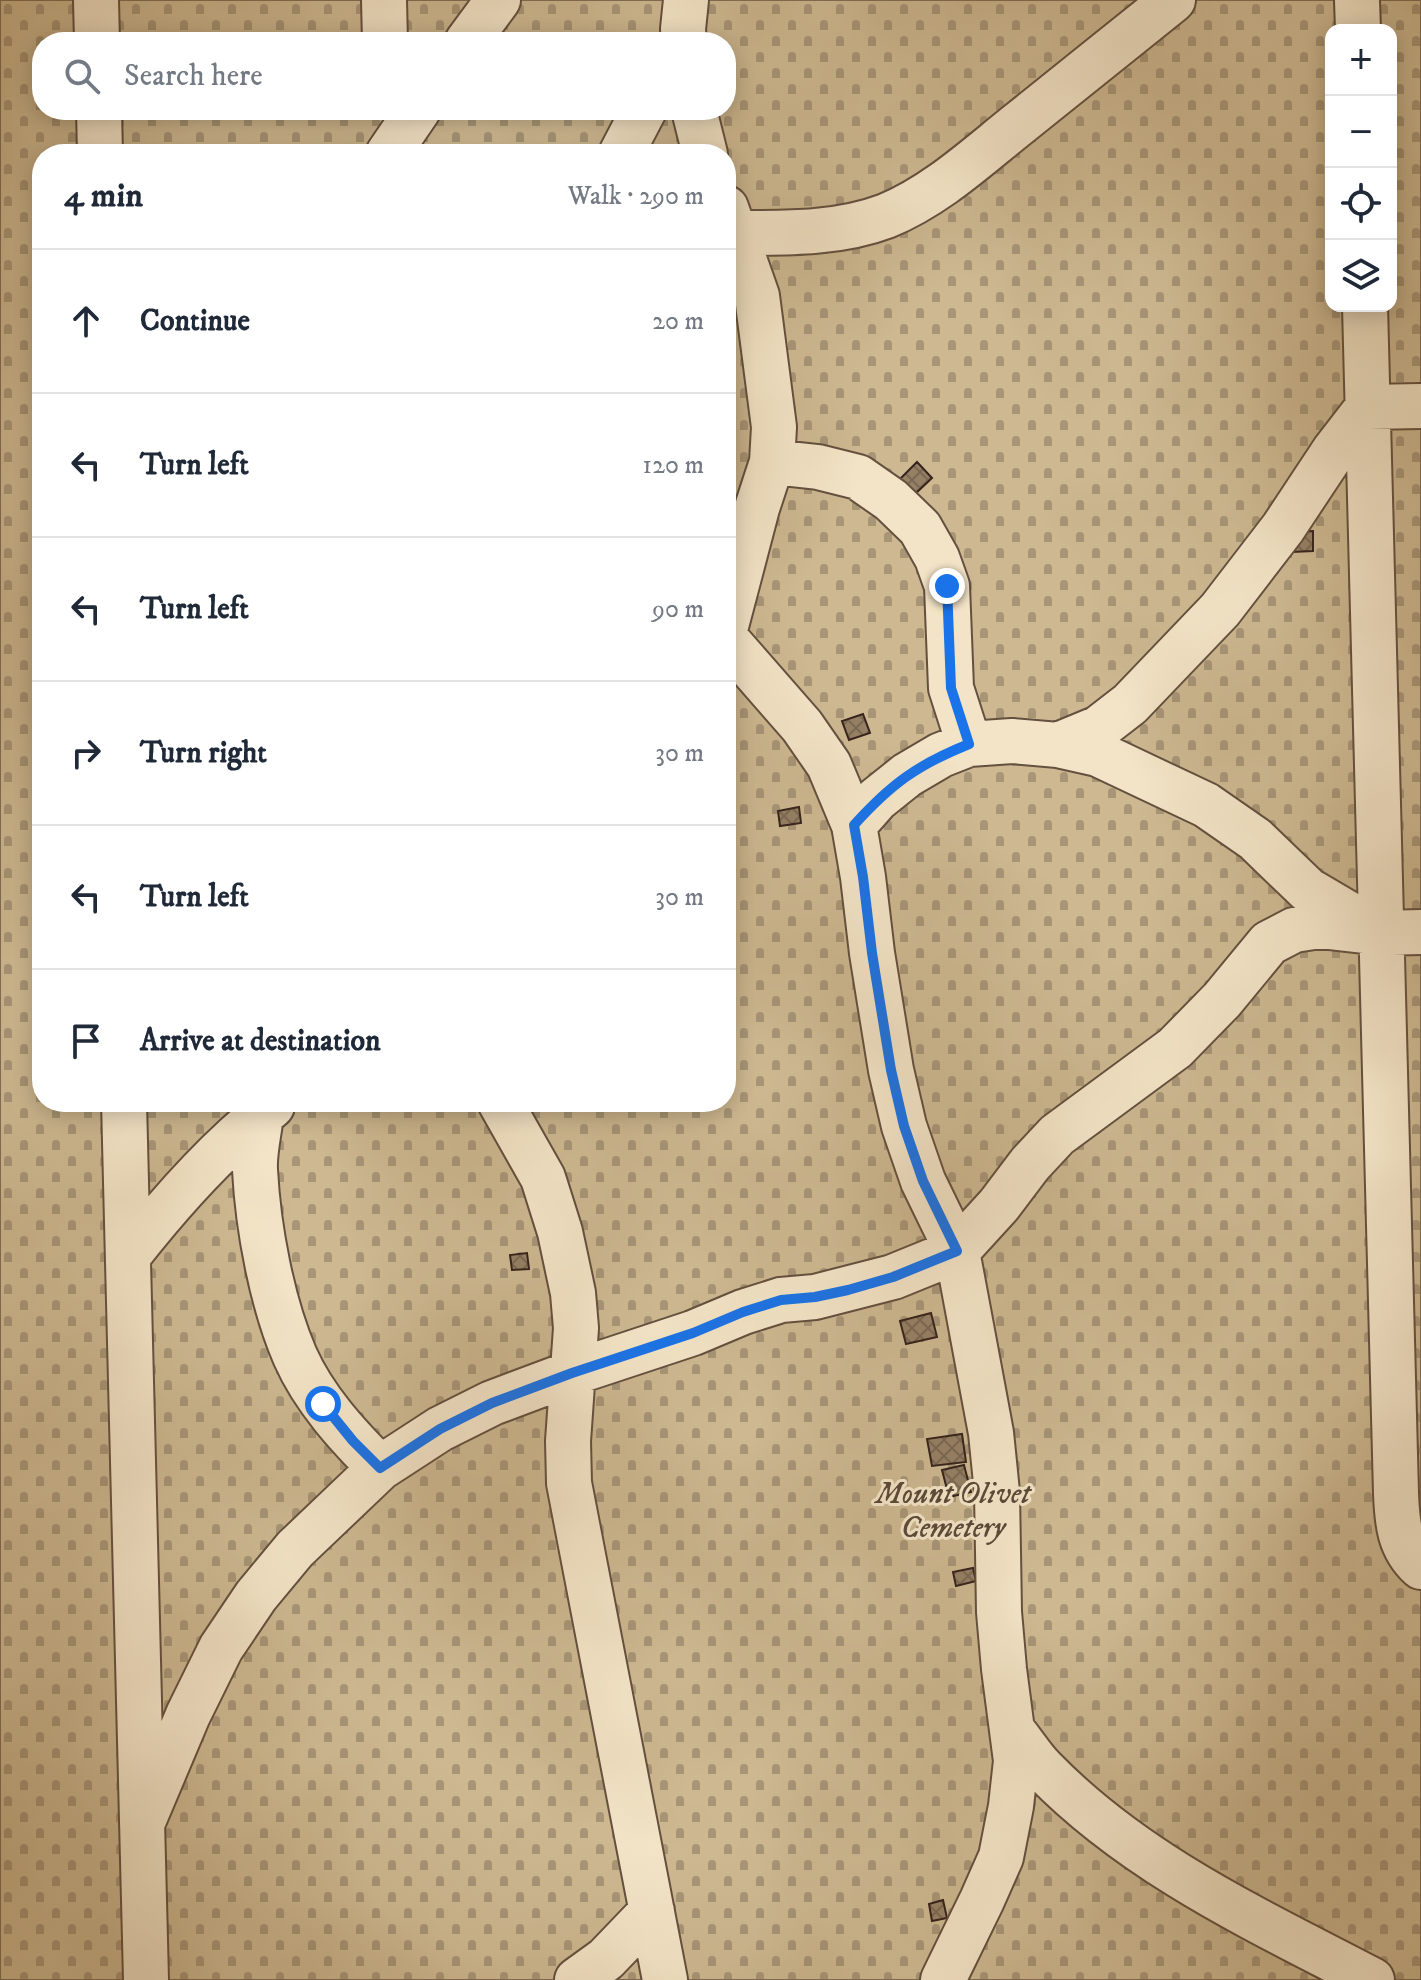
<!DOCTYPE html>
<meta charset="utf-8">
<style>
body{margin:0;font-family:"IM FELL DW Pica",serif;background:#f6f6f7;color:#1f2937}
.controls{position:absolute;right:24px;top:24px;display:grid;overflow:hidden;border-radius:16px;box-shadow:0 4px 20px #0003}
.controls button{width:72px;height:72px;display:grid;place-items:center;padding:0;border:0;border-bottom:2px solid #e0e1e3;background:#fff;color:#1f2937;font:40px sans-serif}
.stop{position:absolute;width:24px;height:24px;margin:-18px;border:6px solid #1a73e8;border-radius:50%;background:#fff}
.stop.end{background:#1a73e8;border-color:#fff;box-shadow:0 2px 8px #0008}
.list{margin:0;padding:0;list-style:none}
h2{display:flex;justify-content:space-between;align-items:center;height:104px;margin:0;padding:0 32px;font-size:34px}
h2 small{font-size:26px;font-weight:400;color:#747a83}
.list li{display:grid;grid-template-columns:52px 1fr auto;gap:24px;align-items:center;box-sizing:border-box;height:144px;padding:0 32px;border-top:2px solid #e0e1e3}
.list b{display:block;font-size:30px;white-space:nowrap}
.list em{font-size:26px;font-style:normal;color:#747a83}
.icon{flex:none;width:44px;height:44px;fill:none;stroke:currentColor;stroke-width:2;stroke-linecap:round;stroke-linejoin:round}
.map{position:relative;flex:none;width:1421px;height:1980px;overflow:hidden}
.search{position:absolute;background:#fff;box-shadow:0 4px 20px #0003;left:32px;top:32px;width:704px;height:88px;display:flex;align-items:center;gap:20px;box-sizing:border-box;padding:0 28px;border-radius:32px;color:#747a83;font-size:30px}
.panel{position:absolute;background:#fff;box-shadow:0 4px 20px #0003;left:32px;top:144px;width:704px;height:968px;border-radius:32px}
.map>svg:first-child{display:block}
.cemetery{fill:url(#cemetery-stones);stroke:#826e56;stroke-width:2;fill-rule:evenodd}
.building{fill:url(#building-cross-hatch);stroke:#36231c;stroke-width:2}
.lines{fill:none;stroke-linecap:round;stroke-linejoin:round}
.minor-casing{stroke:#64503f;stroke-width:48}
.minor{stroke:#f3e4c7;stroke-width:44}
.route{stroke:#1a73e8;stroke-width:10}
.labels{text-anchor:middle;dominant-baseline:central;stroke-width:6;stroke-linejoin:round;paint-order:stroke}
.park-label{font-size:30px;font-style:italic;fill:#5c4839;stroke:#f3e4c7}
</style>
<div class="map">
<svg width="1421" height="1980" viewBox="0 0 1421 1980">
<defs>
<pattern id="cemetery-stones" width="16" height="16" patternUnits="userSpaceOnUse" patternTransform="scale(2)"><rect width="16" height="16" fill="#cdb891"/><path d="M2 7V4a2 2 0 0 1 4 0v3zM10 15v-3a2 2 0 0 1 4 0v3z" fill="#a79576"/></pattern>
<pattern id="building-cross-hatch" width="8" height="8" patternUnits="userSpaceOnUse" patternTransform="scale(2)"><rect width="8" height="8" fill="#958065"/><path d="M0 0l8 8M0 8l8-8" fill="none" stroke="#7a6852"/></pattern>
</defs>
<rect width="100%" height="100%" fill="#ecd6a9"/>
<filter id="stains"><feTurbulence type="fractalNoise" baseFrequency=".0025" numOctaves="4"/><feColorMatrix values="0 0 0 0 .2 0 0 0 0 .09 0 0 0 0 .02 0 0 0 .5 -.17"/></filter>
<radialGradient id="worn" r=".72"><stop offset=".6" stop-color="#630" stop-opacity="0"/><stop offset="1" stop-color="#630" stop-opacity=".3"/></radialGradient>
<path class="cemetery" d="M0,0h1421v1980h-1421zM1331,30h60v276h-60zM42,42h684v68h-684zM42,154h684v948h-684z"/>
<path class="building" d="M917,462l15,16 -17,16 -15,-15z
M1313,531v20l-21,1 -1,-20z
M863,714l7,19 -21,7 -7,-19z
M799,807l2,16 -21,3 -2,-15z
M527,1253l2,16 -17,1 -2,-15z
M931,1313l6,24 -31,7 -6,-23z
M962,1434l4,28 -34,4 -5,-27z
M964,1465l7,27 -22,5 -7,-27z
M973,1568l3,13 -20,5 -3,-14z
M943,1900l4,18 -15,3 -3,-17z"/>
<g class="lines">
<defs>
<path id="minor" d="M96,0l1,42
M384,0l1,42
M1357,0l1,30
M467,42l31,-42
M684,42l-1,-13 3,-29
M99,110l1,44
M694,110l11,44
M388,154l30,-44
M621,154l23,-44
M726,208l31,88 17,131 -2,35 -15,46 -31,118
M736,233c50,0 103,1 150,-17 49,-20 90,-58 130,-90 52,-42 105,-84 157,-126
M1365,306l31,1187c1,29 3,54 25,74
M772,462l46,5 40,10 33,23 29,28 17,30 10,28 4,102 18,56
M726,639l76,87 27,39 25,60 9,52 9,76 19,117 13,56 19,55 34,70 34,182 6,59 2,120 5,57 12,92 -5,45 -10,51 -19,43 -39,80
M1058,745l41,-17 31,-24 90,-94 63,-82 51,-77 34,-44 53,-1
M854,825l23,-26 30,-24 34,-20 28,-11 43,-3 46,4 40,9 108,51 49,34 53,51 73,43 40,-1
M124,1102l22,878
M500,1102l43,76 17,54 13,61 3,35 -8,113 1,42 96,497
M261,1115c-2,18 -7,37 -6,55 3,58 17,133 40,186 19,43 52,79 85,112
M128,1256c43,-55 89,-107 144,-150
M1013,1731c10,12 19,27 30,38 92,95 214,151 329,211
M142,1824l46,-109 33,-67 35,-52 39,-47 85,-81 60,-39 52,-26 80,-30 121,-40 50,-21 38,-12 34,-3 78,-20 64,-26 42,-46 31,-41 27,-29 118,-87 47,-48 47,-57 25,-13 26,-4 61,7
M577,1980l29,-21 46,-48"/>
</defs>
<use href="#minor" class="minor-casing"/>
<use href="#minor" class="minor"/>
</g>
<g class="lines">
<path class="route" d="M323,1404l30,37 27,27 60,-39 52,-26 80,-30 121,-40 50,-21 38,-12 34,-3 33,-7 45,-13 64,-26 -34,-70 -19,-55 -13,-56 -19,-117 -9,-76 -9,-52c37,-41 63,-60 115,-81l-18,-56 -4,-102"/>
</g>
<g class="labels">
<g class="park-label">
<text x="953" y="1494">Mount Olivet<tspan x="953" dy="34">Cemetery</tspan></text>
</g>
</g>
<rect width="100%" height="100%" filter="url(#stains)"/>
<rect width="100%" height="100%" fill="url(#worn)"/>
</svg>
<div class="controls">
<button>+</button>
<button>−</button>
<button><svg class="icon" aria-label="locate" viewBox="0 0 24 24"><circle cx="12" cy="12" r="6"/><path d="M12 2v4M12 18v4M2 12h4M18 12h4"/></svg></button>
<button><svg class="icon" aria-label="layers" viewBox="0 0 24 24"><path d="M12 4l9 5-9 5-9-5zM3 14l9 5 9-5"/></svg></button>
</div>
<div class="stop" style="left:323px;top:1404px"></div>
<div class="stop end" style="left:947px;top:586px"></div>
<div class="search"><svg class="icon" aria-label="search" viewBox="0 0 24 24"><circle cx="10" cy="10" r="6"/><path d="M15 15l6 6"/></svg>Search here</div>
<section class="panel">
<h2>4 min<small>Walk · 290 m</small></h2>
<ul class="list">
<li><svg class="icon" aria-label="ahead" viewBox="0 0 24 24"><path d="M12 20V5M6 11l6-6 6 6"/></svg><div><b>Continue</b></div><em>20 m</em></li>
<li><svg class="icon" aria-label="left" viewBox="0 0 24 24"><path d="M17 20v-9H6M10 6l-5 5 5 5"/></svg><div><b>Turn left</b></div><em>120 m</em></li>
<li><svg class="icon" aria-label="left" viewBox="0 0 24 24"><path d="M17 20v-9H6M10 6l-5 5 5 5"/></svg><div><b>Turn left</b></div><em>90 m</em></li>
<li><svg class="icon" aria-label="right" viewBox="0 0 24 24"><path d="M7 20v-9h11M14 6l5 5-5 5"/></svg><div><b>Turn right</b></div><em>30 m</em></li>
<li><svg class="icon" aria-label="left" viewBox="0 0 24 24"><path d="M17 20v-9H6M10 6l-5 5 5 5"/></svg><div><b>Turn left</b></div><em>30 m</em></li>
<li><svg class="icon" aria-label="arrive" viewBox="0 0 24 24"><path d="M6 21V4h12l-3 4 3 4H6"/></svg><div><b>Arrive at destination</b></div></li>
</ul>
</section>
</div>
